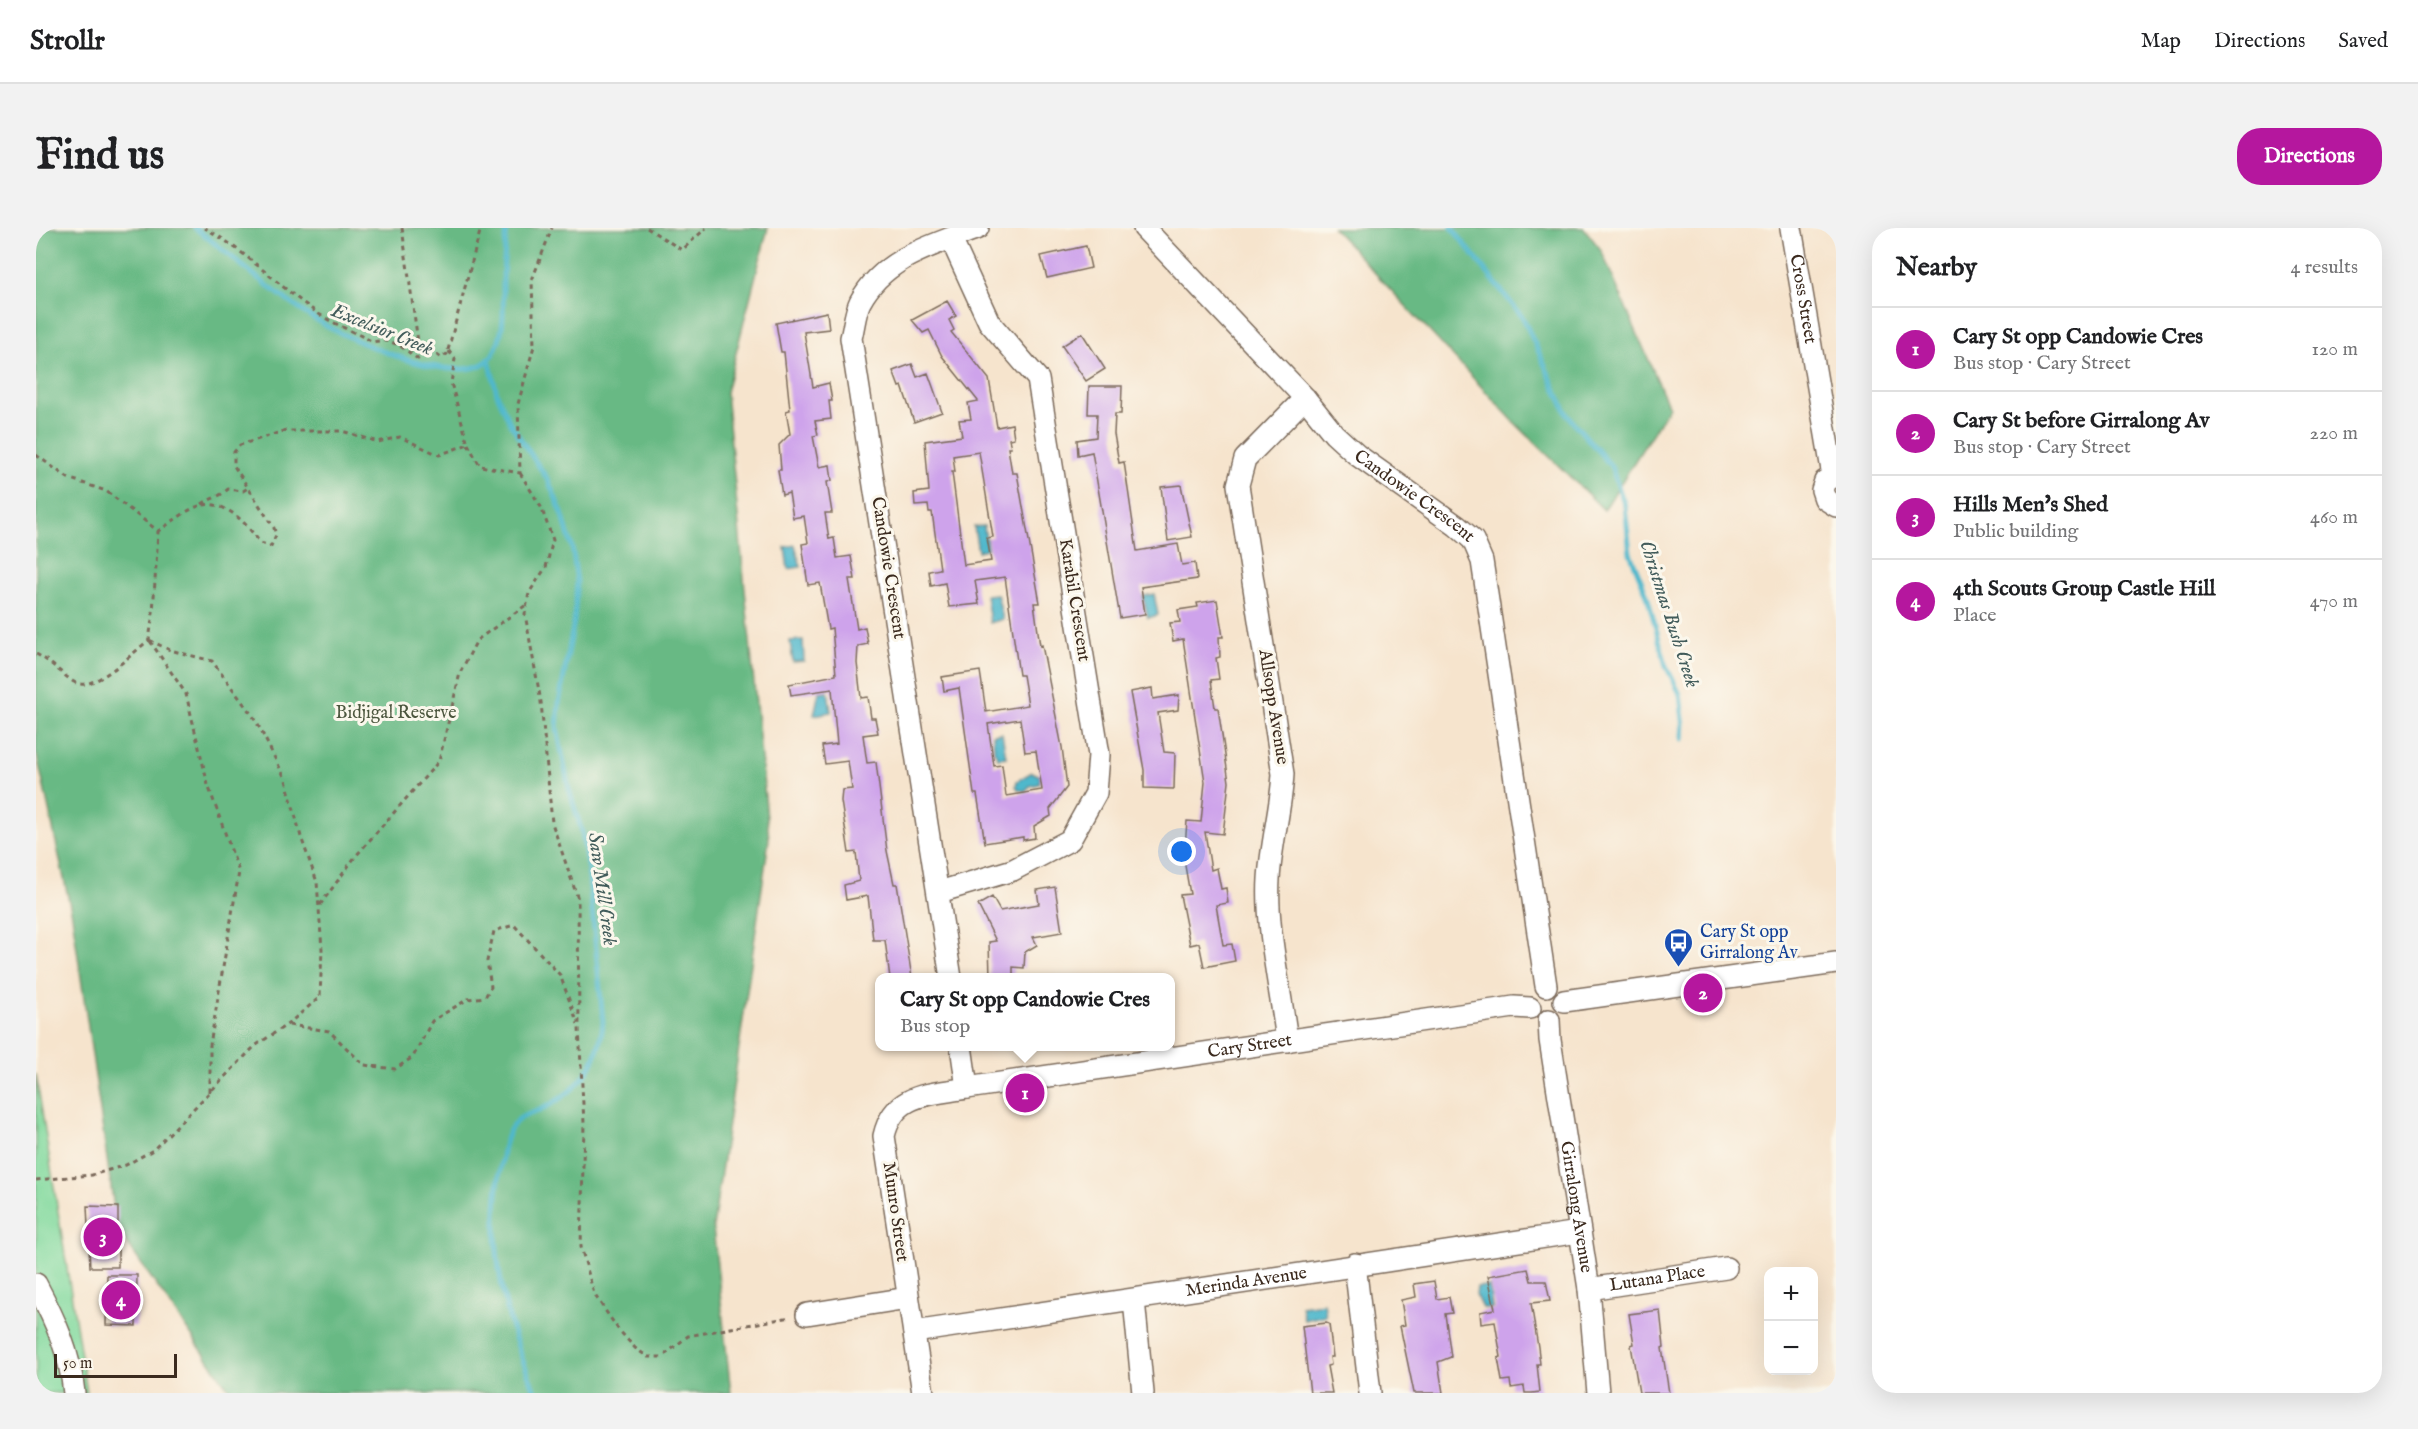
<!DOCTYPE html>
<meta charset="utf-8">
<style>
body{margin:0;font-family:"IM FELL English",serif;background:#f2f2f2;color:#202124}
.controls{position:absolute;right:18px;bottom:18px;display:grid;overflow:hidden;border-radius:12px;box-shadow:0 6px 24px #0002}
.controls button{width:54px;height:54px;display:grid;place-items:center;padding:0;border:0;border-bottom:2px solid #e0e0e0;background:#fff;color:#202124;font:30px sans-serif}
.scale{position:absolute;left:18px;bottom:15px;width:123px;box-sizing:border-box;padding-left:6px;border:3px solid #3b2a1e;border-top:0;font-size:16px;line-height:21px;white-space:nowrap;color:#3b2a1e;-webkit-text-stroke:4px #fbf7ec;paint-order:stroke}
.you{position:absolute;left:1146px;top:624px;width:21px;height:21px;margin:-15px;border:4px solid #fff;border-radius:50%;background:#1a73e8;box-shadow:0 0 0 9px #1a73e833}
.badge{display:grid;place-items:center;width:39px;height:39px;border-radius:50%;background:#b5179e;color:#fff;font-size:20px;font-weight:700}
.pin{position:absolute;translate:-50% -50%;border:3px solid #fff;box-shadow:0 2px 6px #0006}
.popup{position:absolute;left:839px;top:745px;width:300px;height:78px;box-sizing:border-box;display:grid;place-content:center;border-radius:12px;background:#fff;filter:drop-shadow(0 2px 4px #0005);font-size:20px;white-space:nowrap;color:#757577}
.popup b{font-size:22px;color:#202124}
.popup::after{content:'';position:absolute;left:50%;top:100%;margin-left:-12px;border:12px solid transparent;border-top-color:#fff}
.list{margin:0;padding:0;list-style:none}
h2{display:flex;justify-content:space-between;align-items:center;height:78px;margin:0;padding:0 24px;font-size:26px}
h2 small{font-size:20px;font-weight:400;color:#757577}
.list li{display:grid;grid-template-columns:39px 1fr auto;gap:18px;align-items:center;box-sizing:border-box;height:84px;padding:0 24px;border-top:2px solid #e0e0e0}
.list b{display:block;font-size:22px;white-space:nowrap}
.list p{margin:0;font-size:20px;white-space:nowrap;color:#757577}
.list em{font-size:20px;font-style:normal;color:#757577}
.map{position:relative;flex:none;width:1800px;height:1165px;overflow:hidden;border-radius:24px}
header{display:flex;align-items:center;gap:36px;box-sizing:border-box;height:84px;padding:0 30px;background:#fff;border-bottom:2px solid #e0e0e0}
header strong{font-size:28px}
nav{display:flex;gap:33px;margin-inline-start:auto;font-size:21px}
.intro{display:flex;align-items:center;justify-content:space-between;box-sizing:border-box;height:144px;padding:0 36px}
h1{margin:0;font-size:42px}
.button{padding:15px 27px;border-radius:24px;background:#b5179e;color:#fff;font-size:21px;font-weight:700}
main{display:flex;gap:36px;padding:0 36px}
aside{flex:1;background:#fff;border-radius:24px;box-shadow:0 6px 24px #0002}
.map>svg:first-child{display:block}
.green{fill:#81d99d;stroke:#5e825e;stroke-width:1.5}
.forest{fill:#68b984;stroke:#527251;stroke-width:1.5}
.water{fill:#4fb8cc;stroke:#457175;stroke-width:1.5}
.lines{fill:none;stroke-linecap:round;stroke-linejoin:round}
.stream{stroke:#4fb8cc;stroke-width:5}
.building{fill:#cea3eb;fill-rule:evenodd}
.minor-casing{stroke:#7c6b5b;stroke-width:24}
.path{stroke:#7c6b5b;stroke-width:3;stroke-dasharray:4.5 4.5;stroke-linecap:butt}
.minor{stroke:#fff;stroke-width:21}
.labels{text-anchor:middle;dominant-baseline:central;stroke-width:6;stroke-linejoin:round;paint-order:stroke}
.street-label{font-size:18px;fill:#3b2a1e;stroke:#fbf7ec}
.park-label{font-size:18px;fill:#4c563e;stroke:#fbf7ec}
.transit-label{font-size:18px;fill:#164399;stroke:#fbf7ec;text-anchor:start}
.water-label{font-size:20px;font-style:italic;fill:#425c5b;stroke:#fbf7ec}
</style>
<header>
<strong>Strollr</strong>
<nav><a>Map</a><a>Directions</a><a>Saved</a></nav>
</header>
<div class="intro"><h1>Find us</h1><a class="button">Directions</a></div>
<main>
<div class="map">
<svg width="1800" height="1165" viewBox="0 0 1800 1165">
<rect width="100%" height="100%" fill="#fbf7ec"/>
<filter id="ink" filterUnits="userSpaceOnUse"><feTurbulence type="fractalNoise" baseFrequency=".0167" numOctaves="2"/><feDisplacementMap in="SourceGraphic" scale="12" xChannelSelector="R" yChannelSelector="G"/><feConvolveMatrix kernelMatrix="1 2 1 2 8 2 1 2 1" color-interpolation-filters="sRGB"/></filter>
<filter id="wash" filterUnits="userSpaceOnUse"><feTurbulence type="fractalNoise" baseFrequency=".008" numOctaves="4" result="noise"/><feDisplacementMap in="SourceGraphic" scale="24" xChannelSelector="R" yChannelSelector="G"/><feGaussianBlur stdDeviation="1.35" result="paint"/><feColorMatrix in="noise" values="0 0 0 0 0 0 0 0 0 0 0 0 0 0 0 0 0 1.4 0 .05"/><feComposite in="paint" operator="in"/></filter>
<g filter="url(#wash)">
<rect width="100%" height="100%" fill="#f6e4cd"/>
<path class="green" d="M0,846l51,319h-51z"/>
<path class="forest" d="M0,0h732l-42,164 43,447 -56,389 18,165h-492l-11,-5 -111,-159 -45,-314 -36,-164z
M1297,0h251l17,22 68,157 -65,103 -88,-86z"/>
<path class="water" d="M948,298l3,23 -9,2 -4,-24z
M759,317l6,22 -13,2 -3,-22z
M961,366l6,25 -13,4 -4,-28z
M1118,366l4,21 -10,3 -5,-22z
M767,412l1,21 -11,1 -3,-21z
M792,463l3,21 -17,3 5,-23z
M966,505l4,24 -8,1 -4,-7 -1,-17z
M996,544l8,4 -1,8 -9,2 -5,5 -6,-1 -3,-4 1,-5z
M1453,1058l3,22h-10l-6,-12 1,-9z
M1288,1075l2,12 -22,5 -3,-14z"/>
<g class="lines">
<path class="stream" d="M159,0c38,29 76,63 116,89 30,19 158,80 182,37 13,-23 10,-46 10,-71 0,-19 2,-37 4,-55
M1416,0l71,90 45,98 43,50 14,40 5,47 17,42 19,71 14,28 3,26 -1,19
M453,131l8,35 13,29 38,57 14,33 10,34 5,35 -3,39 -15,82 -2,25 12,61 13,43 7,46 14,143c-3,43 -23,69 -61,88 -9,5 -22,6 -28,15 -10,12 -12,32 -14,47 -13,77 5,151 36,222"/>
</g>
<g id="blocks">
<path class="building" d="M1050,18l5,22 -44,10 -6,-22z
M911,73l9,15 -7,4 5,10 -3,2 38,47 8,48 15,-3 2,14 -5,1 2,9h-3l4,25h5l23,130h-6l6,43 2,-1 20,102 5,40 -17,22 1,7 -17,10 1,12 -12,2v-3l-38,6 -8,-49h-3l-15,-106 -15,3 -2,-14 38,-6 6,41 42,-7 -5,-30h-4l-14,-98 -30,4 4,23 -30,3 -4,-24 -14,3 -2,-15 11,-2 -8,-57h-3l-1,-7 -13,1 -1,-13 15,-2 -4,-50 37,-5 -3,-16 12,-1 -3,-16 10,-2 -36,-45 -13,-26 -6,3 -11,-13zM943,224l14,85 -6,1 4,23 -27,4 -12,-93h3l-2,-16zM984,491l5,33 11,-1 6,39 -36,6 -4,-31 -8,1 -6,-42z
M791,84l2,17 -25,3 9,55 16,-4 3,18h-3l2,18 -16,2 3,14 -5,1 6,31 11,-2 2,16 -5,1 5,31h-7l4,26 5,-1 3,20 14,-2 4,23h-6l8,50 8,-2 3,17 -10,2 -1,17 4,35 7,-1 3,21h4l3,15 -15,2 4,28 9,-1 11,89 7,33h3l15,94h-22l-5,-38h-12l-5,-44 -22,4 -2,-15 15,-4 -3,-29 -7,1 -8,-52 1,-11 10,-1 -4,-28 -23,3 -3,-18 15,-2 -5,-55 -41,6 -2,-11 47,-9 -4,-47 -4,1 -8,-46 -12,2 -6,-41 6,-1 -4,-27 -11,2 -4,-25 -7,2 -4,-25h3l-2,-25 11,-11 -4,-23 4,-1 -6,-58h-3l-5,-29z
M1046,105l23,36 -19,12 -24,-35z
M876,136l5,13 11,-4 14,39 -28,10 -12,-36 -3,1 -6,-16z
M1053,158h33l-1,28h-6l-1,20 5,29 5,-1 13,89 41,-7 4,21 13,-2 2,16 -56,8 4,27 -25,4 -28,-166 -14,3 -1,-15 19,-3 1,-23h-9z
M1145,257l11,52 -24,4 -7,-54z
M1181,372l6,37h-4l1,20 -4,1 3,21 -8,1 4,28h3l11,74 -6,52 -18,-2 6,38 6,-2 4,21 5,-1 2,15 -12,2 7,40 9,-1 3,17 -31,6 -5,-24 -9,2 -10,-50 10,-1 -6,-34 3,-39 14,1 4,-40 -22,-143 -10,2 -3,-18 10,-1 -2,-12 20,-3 -1,-4z
M1116,460l1,11 26,-4 -1,15 -20,3 6,39 11,1 -1,36 -30,-1v-18l-14,-78z
M1019,659l7,45 -29,5 4,8 -12,7 -1,16 -11,-1v11h-23l-1,-36 7,-1 -18,-36 14,-8 8,14 39,-7 -2,-14z
M51,978l31,1v60h-28z
M1492,1041l3,12h15l4,20 -19,2 7,44 2,17h-3l3,28 -8,1h-7l-1,-7 -13,2 -1,-8 -8,1 -4,-23 3,-1 -6,-35 -14,2 -1,-12 15,-3 -7,-33z
M71,1047h30l-1,51 -30,-1z
M1398,1053l3,18 12,-2 3,16 -7,1 6,43 -13,5 5,31h-29l-14,-67 5,-1 -4,-25 15,-3 -2,-13z
M1624,1082l4,37 -2,1 7,45h-30l-8,-48 3,-1 -5,-30z
M1290,1095l3,1 4,33h-3l1,8 -4,1 5,27h-22l-8,-67z"/>
</g>
</g>
<g filter="url(#ink)">
<use href="#blocks" fill-opacity="0" stroke="#7c6b5b" stroke-width="1.5"/>
<g class="lines">
<defs>
<g id="minor">
<path id="s1" d="M1108,0l161,170 29,36 23,21 100,71 16,14 9,21 64,425"/>
<path id="s2" d="M1755,0l42,248"/>
<path d="M1800,247l-11,6 -3,9 3,9 11,7"/>
<path d="M903,664l74,-22 57,-30 26,-47 3,-38 -61,-376 -49,-57 -38,-83"/>
<path d="M915,750l-100,-640c3,-11 4,-26 9,-36 24,-45 74,-57 118,-74"/>
<path d="M1528,773l272,-38"/>
<path id="s3" d="M1513,792l1,20 39,249 9,104"/>
<path d="M1251,813c-6,-50 -21,-112 -18,-162 2,-35 12,-70 14,-105l-45,-289 7,-26 60,-61"/>
<path d="M925,818l6,42"/>
<path d="M1319,1036l15,129"/>
<path d="M0,1056c19,36 34,68 38,109"/>
<path id="s4" d="M1553,1061l137,-21"/>
<path d="M1098,1072l9,93"/>
<path d="M771,1086l101,-16"/>
<path id="s5" d="M878,1104l665,-100"/>
<path id="s6" d="M887,1165l-39,-257c10,-44 46,-41 83,-48l547,-81 16,1"/>
</g>
</defs>
<use href="#minor" class="minor-casing"/>
<path class="path" d="M366,0l16,114 7,12
M611,0l35,22 24,-22
M412,122l33,-122
M432,216l12,22 40,7 -2,-69 16,-58 -2,-66 20,-52
M0,227l32,23 38,13 52,40c13,-8 28,-21 41,-25 26,-8 49,19 61,37l11,3 5,-11 -2,-7 -40,-62v-14l6,-7 44,-14h58l36,11 22,-5 39,18 29,-11 -17,-61 4,-24 -7,-9 -1,4 -6,4 -11,-8 -12,9c-15,-11 -26,-22 -45,-17 -18,-10 -40,-18 -57,-30 -39,-27 -70,-61 -111,-84
M484,245l21,34 12,33 -7,27 -17,26 -4,21 16,88 11,121 26,76 1,129 5,95 -3,124 13,47 24,35 17,19 13,9h14l26,-21 103,-19
M166,276c9,-6 18,-7 26,-15l15,2 5,-3
M114,413l36,53 22,91 31,87 -29,173v47
M0,426c16,8 24,19 38,28 19,12 59,-30 75,-42l4,-27 5,-81
M284,677l35,-48 84,-96 21,-88 17,-33 49,-35
M253,797l40,6 35,34 31,4 18,-12 19,-36 36,-22 17,-2 6,-10 -4,-26 7,-30 20,-6 46,50 18,49
M0,952l56,-5 34,-10 27,-15 102,-104 33,-22 32,-27 2,-48 -5,-67 -16,-45 -15,-57 -31,-61 -43,-58 -42,-11 -21,-10"/>
<use href="#minor" class="minor"/>
</g>
</g>
<defs>
<symbol id="bus-pin" viewBox="-11 -11 22 30"><path d="M0 17L-7.5 6A9.5 9.5 0 1 1 7.5 6Z" fill="#1a4fb4" stroke="#fbf7ec"/><path d="M-5-6H5V4H4V6H2V4H-2V6H-4V4H-5ZM-3.5-4V0h7V-4ZM-3.5 1.2v1.5H-2V1.2ZM2 1.2v1.5H3.5V1.2Z" fill="#fff"/></symbol>
</defs>
<g fill-rule="evenodd">
<use href="#bus-pin" x="1626" y="698" width="33" height="45"/>
</g>
<g class="labels">
<g class="street-label">
<text stroke="none"><textPath href="#s2" startOffset="72">Cross Street</textPath></text>
<text stroke="none"><textPath href="#s1" startOffset="382">Candowie Crescent</textPath></text>
<text transform="translate(852 340) rotate(81)">Candowie Crescent</text>
<text transform="translate(1038 372) rotate(81)">Karabil Crescent</text>
<text transform="translate(1237 479) rotate(81)">Allsopp Avenue</text>
<text stroke="none"><textPath href="#s6" startOffset="650">Cary Street</textPath></text>
<text stroke="none"><textPath href="#s3" startOffset="189">Girralong Avenue</textPath></text>
<text transform="translate(859 984) rotate(82)">Munro Street</text>
<text stroke="none"><textPath href="#s4" startOffset="69">Lutana Place</textPath></text>
<text stroke="none"><textPath href="#s5" startOffset="336">Merinda Avenue</textPath></text>
</g>
<g class="park-label">
<text x="360" y="485">Bidjigal Reserve</text>
</g>
<g class="transit-label">
<text x="1664" y="704">Cary St opp<tspan x="1664" dy="21">Girralong Av</tspan></text>
</g>
<g class="water-label">
<text transform="translate(346 102) rotate(22)">Excelsior Creek</text>
<text transform="translate(1633 386) rotate(72)">Christmas Bush Creek</text>
<text transform="translate(566 661) rotate(82)">Saw Mill Creek</text>
</g>
</g>
</svg>
<div class="controls">
<button>+</button>
<button>−</button>
</div>
<div class="scale">50 m</div>
<div class="you"></div>
<div class="pin badge" style="left:989px;top:865px">1</div>
<div class="popup"><b>Cary St opp Candowie Cres</b>Bus stop</div>
<div class="pin badge" style="left:1667px;top:765px">2</div>
<div class="pin badge" style="left:67px;top:1009px">3</div>
<div class="pin badge" style="left:85px;top:1072px">4</div>
</div>
<aside>
<h2>Nearby<small>4 results</small></h2>
<ul class="list">
<li><span class="badge">1</span><div><b>Cary St opp Candowie Cres</b><p>Bus stop · Cary Street</p></div><em>120 m</em></li>
<li><span class="badge">2</span><div><b>Cary St before Girralong Av</b><p>Bus stop · Cary Street</p></div><em>220 m</em></li>
<li><span class="badge">3</span><div><b>Hills Men's Shed</b><p>Public building</p></div><em>460 m</em></li>
<li><span class="badge">4</span><div><b>4th Scouts Group Castle Hill</b><p>Place</p></div><em>470 m</em></li>
</ul>
</aside>
</main>
